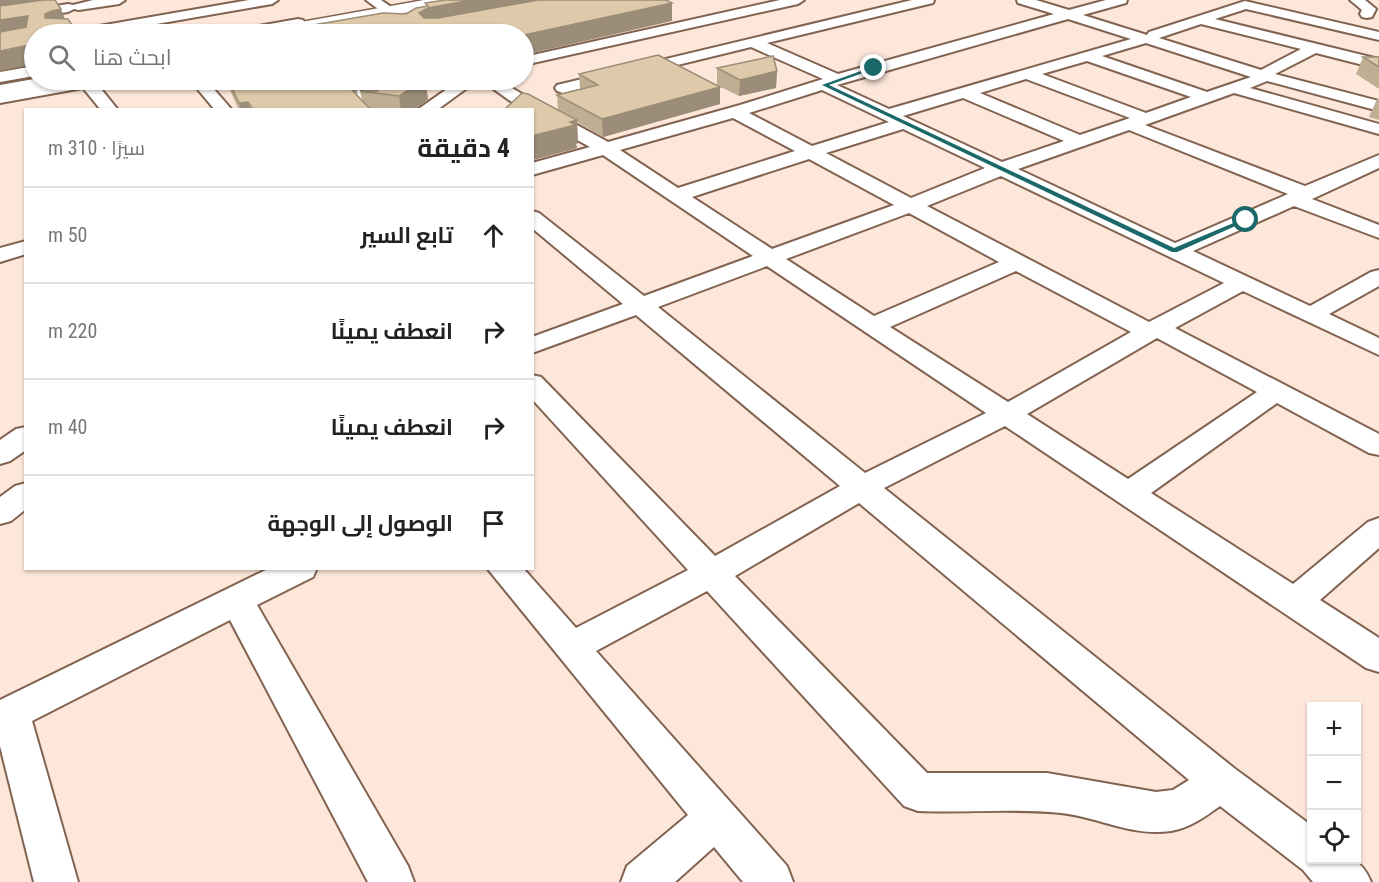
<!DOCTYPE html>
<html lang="ar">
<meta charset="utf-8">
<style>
body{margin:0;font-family:"Roboto Condensed",Cairo,sans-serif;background:#f2f2f2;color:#222;direction:rtl}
.controls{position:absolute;right:18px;bottom:18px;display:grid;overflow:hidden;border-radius:0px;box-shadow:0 2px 4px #0004}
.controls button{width:54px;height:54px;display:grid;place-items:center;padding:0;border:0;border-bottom:2px solid #e0e0e0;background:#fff;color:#222;font:30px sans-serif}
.stop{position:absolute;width:18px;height:18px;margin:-14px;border:4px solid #1b6868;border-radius:50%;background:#fff}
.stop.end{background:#1b6868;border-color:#fff;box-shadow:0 2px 6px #0008}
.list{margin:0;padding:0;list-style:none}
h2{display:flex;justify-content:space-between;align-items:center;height:78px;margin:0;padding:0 24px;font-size:26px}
h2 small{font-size:20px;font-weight:400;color:#767676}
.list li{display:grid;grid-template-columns:39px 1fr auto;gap:18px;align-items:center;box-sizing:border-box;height:96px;padding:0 24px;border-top:2px solid #e0e0e0}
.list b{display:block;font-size:22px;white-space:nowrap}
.list em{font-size:20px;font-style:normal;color:#767676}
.icon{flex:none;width:33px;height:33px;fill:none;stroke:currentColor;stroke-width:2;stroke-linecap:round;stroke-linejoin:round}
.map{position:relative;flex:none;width:1379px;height:882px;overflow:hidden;direction:ltr}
.search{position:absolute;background:#fff;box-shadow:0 2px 4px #0004;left:24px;top:24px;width:510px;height:66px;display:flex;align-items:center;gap:15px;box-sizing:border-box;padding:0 21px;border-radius:33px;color:#767676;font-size:22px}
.panel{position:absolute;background:#fff;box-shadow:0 2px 4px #0004;left:24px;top:108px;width:510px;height:462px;border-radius:0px;direction:rtl}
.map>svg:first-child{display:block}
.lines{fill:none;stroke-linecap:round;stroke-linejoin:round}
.minor-casing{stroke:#826351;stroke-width:4}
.major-casing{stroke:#826351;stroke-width:3}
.minor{fill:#fff;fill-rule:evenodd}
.major{fill:#fff;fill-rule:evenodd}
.wall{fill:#bfae92}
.shaded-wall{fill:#9b8d77}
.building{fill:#decaaa;stroke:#9b8d77;stroke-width:1.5}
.route{fill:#1b6868}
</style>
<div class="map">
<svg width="1379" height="882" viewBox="0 0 1379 882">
<rect width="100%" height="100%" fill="#fde7da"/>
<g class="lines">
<defs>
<path id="minor" d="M93,0h32l-6,4 -40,6 -5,-1 -6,3 -68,11v-8l68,-11 5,1z
M249,0h29l-6,4 -173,30 -7,-4 7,-4z
M366,0h15l16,11 -2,3h-10z
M780,0h24l-6,4 -274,61v-8z
M912,0h22l-1,3 -166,40 71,31 216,-60 -36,-11 -1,-3h19l33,10 37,-10h21l-1,3 -43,12 64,20 2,-3 96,-31 134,31v8l-133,-31 -31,10 164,40v10l-63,-16 -41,21 104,27v10l-112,-30 -17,7 129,36v10l-145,-41 -89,32 160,61 74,-31v13l-67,31 67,26v13l-85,-32 -101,45 117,55 61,-34 8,-2v16l-50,28 50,24v17l-136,-64 -68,37 204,106v21l-10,-2 -92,-50 -126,90 142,91 75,-62 11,-4v30l-59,52 59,38v34l-13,-4 -361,-242 -121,62 350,280 78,58v34c29,0 46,-10 59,22h-58l-10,-12 -83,-64c-15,11 -31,22 -49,25 -38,6 -73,-14 -110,-18 -47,-5 -95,0 -143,-2l-14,-5 -197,-215 -111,60 191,215 6,16h-50l-29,-35 -39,35h-54l6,-16 61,-51 -201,-247h36l53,60 112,-58 -156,-171v-24l9,2 174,179 125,-70 -204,-171 -104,38v-16l91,-33 -91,-76v-17l7,2 105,83 109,-40 -150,-101 -71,20v-12l58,-16 -58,-32v-5h-9l-42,-30h18l36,22 73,40 132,-37 83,-26 -72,-32 -188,46 -6,-2 -2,-3 2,-3zM1068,19l63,20 -242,70 -52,-24zM1201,24l100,25 -40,21 -102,-32zM1146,43l105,34 -44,15 -105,-36zM1087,61l104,36 -45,16 -104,-39zM1026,79l104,39 -50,17 -100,-42zM822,90l67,32 -77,24 -63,-33zM963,98l101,43 -62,21 -99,-46zM733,118l62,33 -117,37 -58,-38zM903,129l82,39 -74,30 -85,-45zM1129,130l159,64 -113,49 -157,-74zM809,159l85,46 -122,44 -80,-52zM1001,176l223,107 -75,39 -222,-116zM909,213l90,49 -125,54 -88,-57zM767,266l219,147 -121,60 -207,-166zM1016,271l115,61 -123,70 -118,-75zM1157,338l100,54 -129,87 -101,-65zM859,503l330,277 -16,10 -17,2 -109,-19h-120l-192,-197z
M1350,0h15l11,9 -4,8 -5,1 -5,-1 -2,-3 2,-4z
M298,19l5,1 2,3 -2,3 -47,8h-28l7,-4z
M34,66v10l-34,6v-10z
M77,80h32l-2,3 -9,2 20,25h-17l-18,-22 -83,15v-10z
M190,80h16l26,30h-17z
M331,80h17l34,30h-19z
M460,80h18l-41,30h-20z
M26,241v13l-26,8v-14z
M26,427v23l-16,11 -10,3v-24l16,-11z
M26,483v26l-15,12 -11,3v-27l15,-11z
M270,568h47l-4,9 -56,28 151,261 6,16h-46l-138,-262 -198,101 46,161h-44l-34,-136v-46z"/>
<path id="major" d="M424,0h33l-8,5 -163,29h-32l8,-5z
M34,79l37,1 -3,4 -6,1 -62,12v-12z"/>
</defs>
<use href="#minor" class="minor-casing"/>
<use href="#major" class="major-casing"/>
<use href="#minor" class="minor"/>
<use href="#major" class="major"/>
</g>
<path class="wall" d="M1363,57h16v32l-23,-15z
M717,68l60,3 -1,17 -37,8 -22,-11z
M579,74l141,13v17l-117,33 -26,-15 1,21 -2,1 1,4 -44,12 -1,-1v-49h26l-1,-15 23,-6z
M213,80h131l13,11 1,6 4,3 -2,-9h4l-13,-11h99l-24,4 2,15 -14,11h-175l-10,-22 -9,1z
M1377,99h2v21l-10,-3z"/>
<path class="shaded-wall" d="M0,0h53l-53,13z
M471,0h98l-137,26 -13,-13 9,-5z
M672,3v18l-148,34v-20z
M61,9l7,18 -23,-9v-4l7,-3z
M28,16l7,17 -35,6v-19z
M511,30l1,4h-21z
M34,44v20l-34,7v-20z
M777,71l-1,17 -37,8 1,-16z
M217,80h10l2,8 -9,1z
M413,80h37l-24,4 2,15 -14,11h-13l-2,-14z
M720,87v17l-117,33 -1,-18z
M248,102l2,8h-9l-2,-7z
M577,120l1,23 -2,1 1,4 -44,12 -1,-24z"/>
<path class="building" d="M43,0h12l6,9 -9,2 -7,3v4l23,1 10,15h-44v10l-34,7v-19l26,-5 2,-11 -28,4v-14z
M445,0h26l-43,8 -9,5 5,5h14l100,-18h128l6,3 -148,32 -7,-1 -6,-4 -20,4h-230l122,-21 23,1 10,-6 12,-2 -3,-3z
M658,55l62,32 -118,32 -45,-24 41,-10 -19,-11z
M773,56l4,15 -37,9 -23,-12z
M1363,57h16v10z
M228,80h116l13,11 -5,-1 19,20h-118l-5,-8 -9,1z
M369,80h54l-24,16 -39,-5h17l3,-2z
M522,93l6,1 49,26 -7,2 5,3 -43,11v-26h-28z"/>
<path class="route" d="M872,67l5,1 -48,17 345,163 69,-29 6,1 -72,32h-5l-350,-167z"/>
</svg>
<div class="controls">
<button>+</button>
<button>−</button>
<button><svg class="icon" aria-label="locate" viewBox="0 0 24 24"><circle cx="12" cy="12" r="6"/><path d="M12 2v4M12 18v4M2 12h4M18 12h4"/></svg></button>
</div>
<div class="stop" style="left:1246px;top:220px"></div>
<div class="stop end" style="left:874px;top:68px"></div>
<div class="search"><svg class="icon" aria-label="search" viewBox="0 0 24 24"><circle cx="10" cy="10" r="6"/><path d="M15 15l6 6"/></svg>ابحث هنا</div>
<section class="panel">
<h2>4 دقيقة<small>سيرًا · 310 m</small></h2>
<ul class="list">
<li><svg class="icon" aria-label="ahead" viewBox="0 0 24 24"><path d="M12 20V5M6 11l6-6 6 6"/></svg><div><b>تابع السير</b></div><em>50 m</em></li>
<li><svg class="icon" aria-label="right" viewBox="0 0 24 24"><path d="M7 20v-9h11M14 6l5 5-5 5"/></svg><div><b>انعطف يمينًا</b></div><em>220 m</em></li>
<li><svg class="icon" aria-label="right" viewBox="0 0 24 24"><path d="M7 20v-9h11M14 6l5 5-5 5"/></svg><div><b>انعطف يمينًا</b></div><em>40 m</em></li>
<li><svg class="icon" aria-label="arrive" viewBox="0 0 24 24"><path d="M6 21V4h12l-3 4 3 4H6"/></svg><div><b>الوصول إلى الوجهة</b></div></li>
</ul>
</section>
</div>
